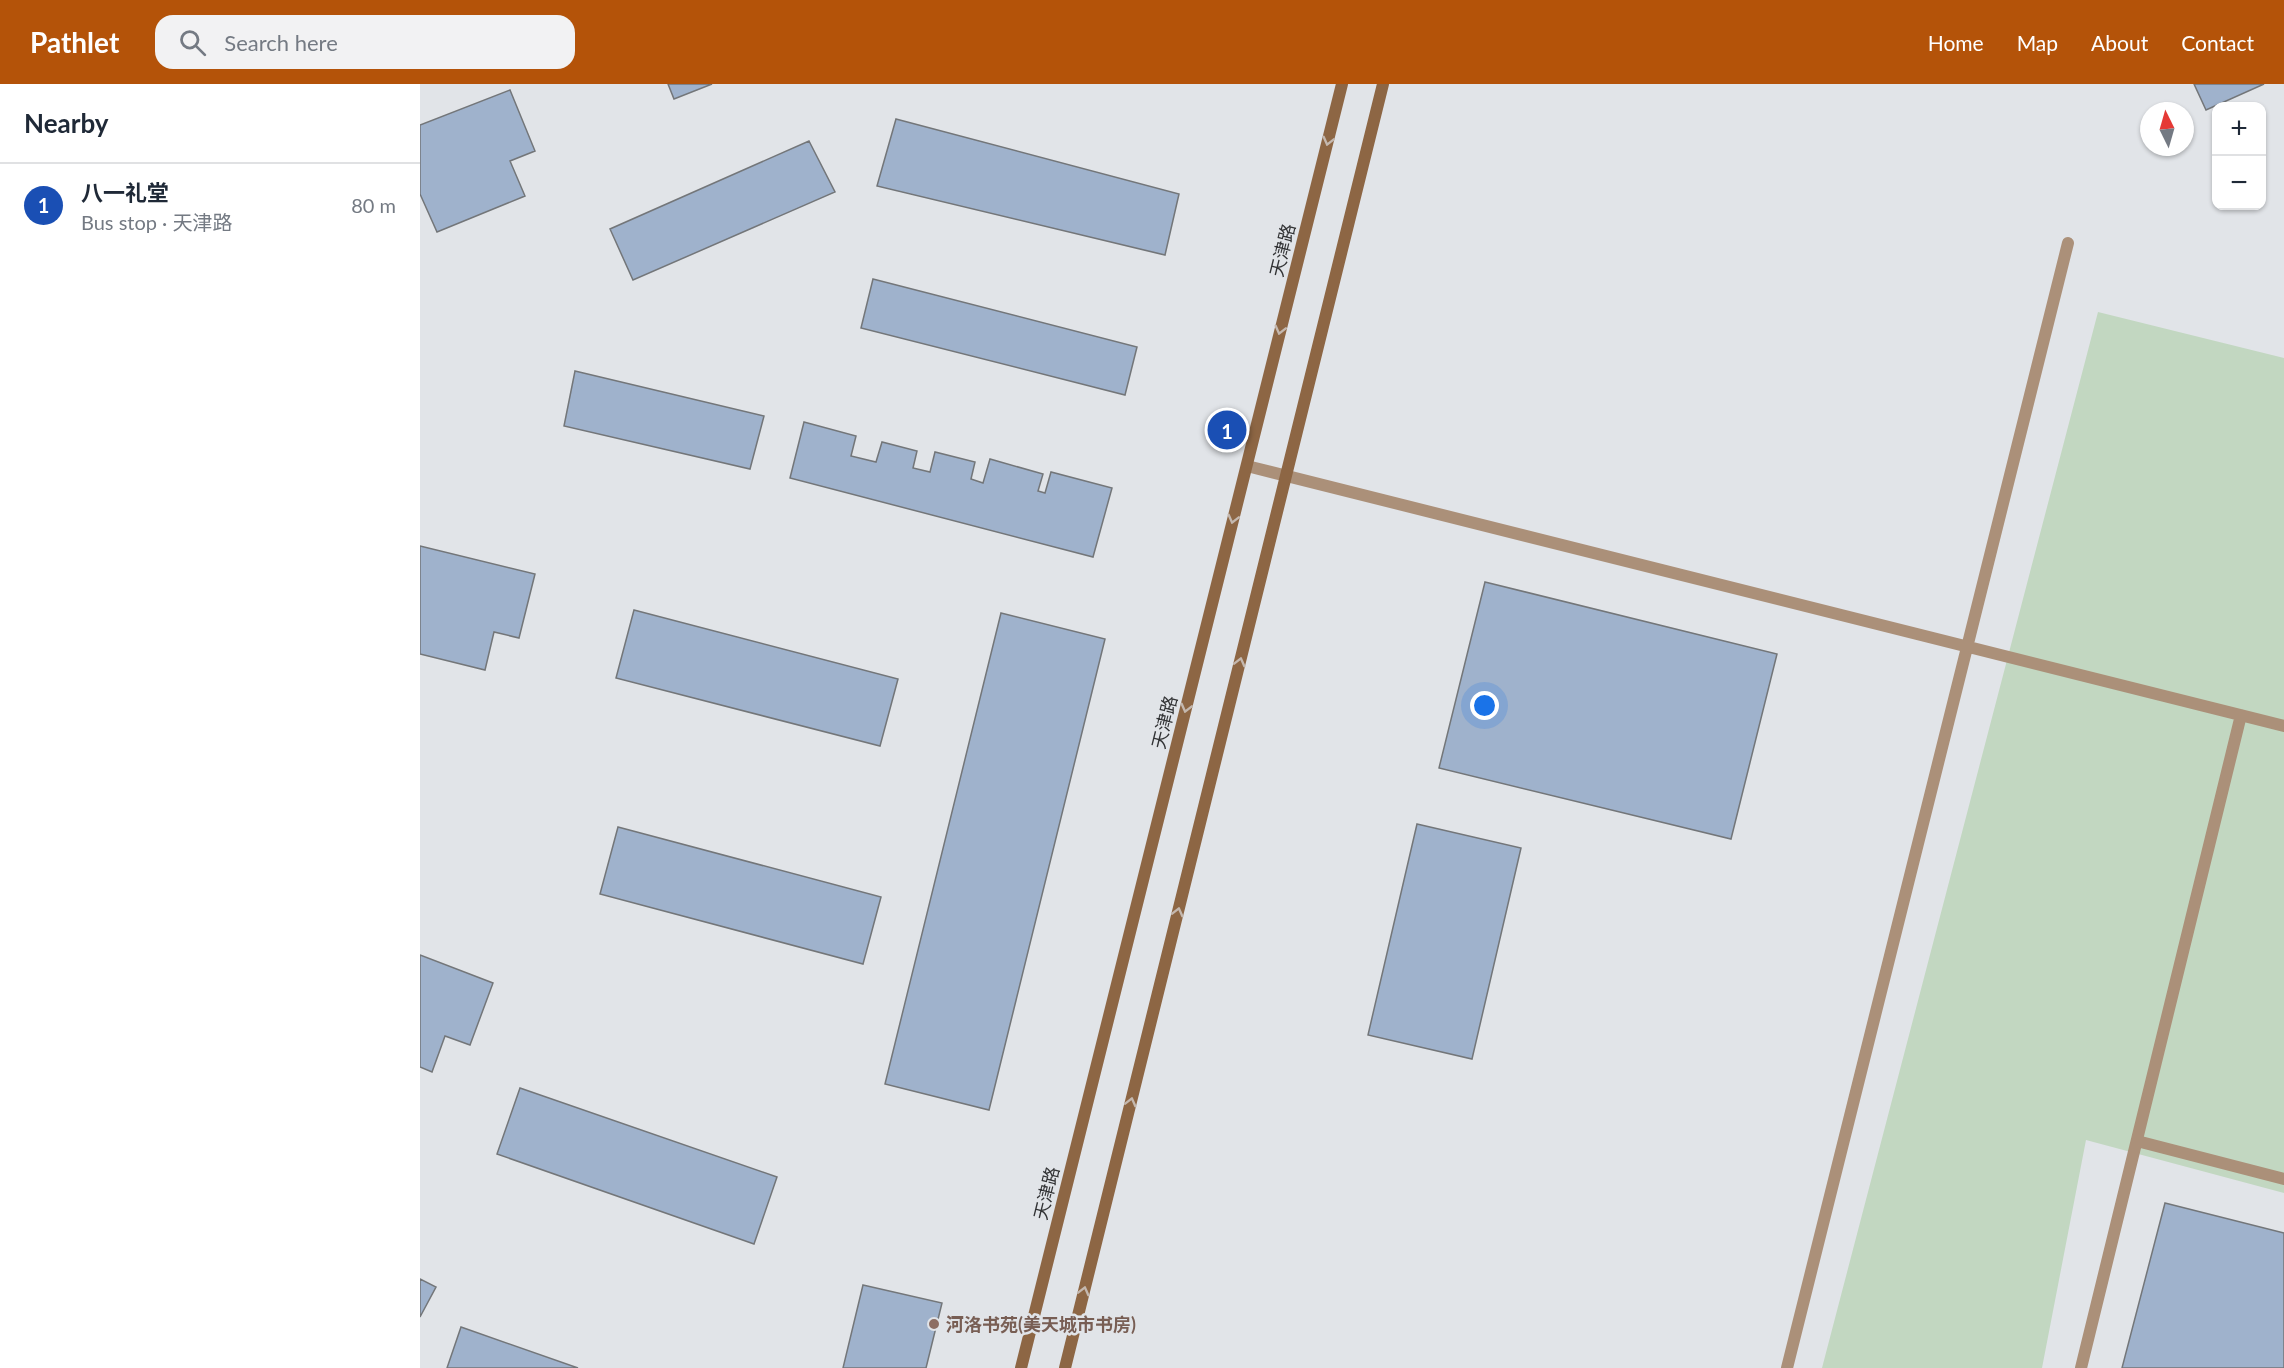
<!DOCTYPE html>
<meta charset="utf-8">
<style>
body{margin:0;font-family:Lato,"Noto Sans SC",sans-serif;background:#f2f2f3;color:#1f2937}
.controls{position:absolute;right:18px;top:18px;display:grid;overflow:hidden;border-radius:12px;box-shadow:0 2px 4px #0004}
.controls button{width:54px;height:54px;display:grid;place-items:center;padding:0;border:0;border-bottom:2px solid #e0e1e3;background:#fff;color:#1f2937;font:30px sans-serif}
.compass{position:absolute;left:1720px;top:18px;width:54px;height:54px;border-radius:50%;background:#fff;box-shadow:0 2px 4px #0004;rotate:355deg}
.you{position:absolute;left:1065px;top:622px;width:21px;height:21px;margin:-15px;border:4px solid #fff;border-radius:50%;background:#1a73e8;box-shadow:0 0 0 9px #1a73e833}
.badge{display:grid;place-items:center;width:39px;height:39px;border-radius:50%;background:#b45309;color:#fff;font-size:20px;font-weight:700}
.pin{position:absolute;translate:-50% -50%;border:3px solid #fff;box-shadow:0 2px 6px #0006}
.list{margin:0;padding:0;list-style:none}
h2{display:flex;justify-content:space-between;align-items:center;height:78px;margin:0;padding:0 24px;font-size:26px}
h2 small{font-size:20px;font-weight:400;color:#747a83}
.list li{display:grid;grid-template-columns:39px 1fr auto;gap:18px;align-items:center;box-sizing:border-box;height:84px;padding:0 24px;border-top:2px solid #e0e1e3}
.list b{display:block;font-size:22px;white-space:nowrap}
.list p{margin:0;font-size:20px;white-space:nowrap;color:#747a83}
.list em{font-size:20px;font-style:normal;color:#747a83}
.icon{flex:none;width:33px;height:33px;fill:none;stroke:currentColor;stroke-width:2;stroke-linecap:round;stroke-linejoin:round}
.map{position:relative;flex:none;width:1864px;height:1284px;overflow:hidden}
header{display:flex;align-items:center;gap:36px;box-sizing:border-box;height:84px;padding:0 30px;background:#b45309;color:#fff}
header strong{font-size:28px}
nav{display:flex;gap:33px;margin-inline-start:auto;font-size:21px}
.search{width:420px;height:54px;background:#f2f2f3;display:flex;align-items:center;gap:15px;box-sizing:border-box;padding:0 21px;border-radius:18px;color:#747a83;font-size:22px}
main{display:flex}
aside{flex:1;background:#fff}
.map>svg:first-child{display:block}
.green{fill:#c2d7c1}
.building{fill:#9fb2cc;stroke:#737679;stroke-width:1.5}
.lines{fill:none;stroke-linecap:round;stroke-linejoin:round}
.lane{stroke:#ab9079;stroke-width:12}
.secondary{stroke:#8d6644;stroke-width:12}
.oneway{stroke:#c4b8af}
.education-dot{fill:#8d6e63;stroke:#e1e4e8;stroke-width:2}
.labels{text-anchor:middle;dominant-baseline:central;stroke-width:5;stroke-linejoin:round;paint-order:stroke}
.street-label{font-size:18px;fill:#323335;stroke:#e1e4e8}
.education-label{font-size:18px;font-weight:bold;fill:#785e54;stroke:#e1e4e8;text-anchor:start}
</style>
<header>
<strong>Pathlet</strong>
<div class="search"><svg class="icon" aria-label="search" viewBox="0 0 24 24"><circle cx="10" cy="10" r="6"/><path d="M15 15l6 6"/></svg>Search here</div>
<nav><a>Home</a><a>Map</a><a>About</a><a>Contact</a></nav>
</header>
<main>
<aside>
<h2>Nearby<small></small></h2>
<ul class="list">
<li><span class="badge" style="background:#1a4fb4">1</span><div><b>八一礼堂</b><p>Bus stop · 天津路</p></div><em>80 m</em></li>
</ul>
</aside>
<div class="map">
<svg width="1864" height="1284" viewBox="0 0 1864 1284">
<rect width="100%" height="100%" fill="#e1e4e8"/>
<path class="green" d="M1678,228l186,46v835l-198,-53 -44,228h-220z"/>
<path class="building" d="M248,0h44l-38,15z
M1774,0h70l-58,26z
M90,6l25,61 -25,10 15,35 -88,36 -17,-38v-69z
M476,35l283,75 -14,61 -288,-69z
M389,57l26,51 -202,88 -23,-51z
M453,195l264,68 -12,48 -264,-67z
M155,287l189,45 -14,53 -186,-43z
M384,338l52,14 -5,20 25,6 6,-20 35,9 -4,17 17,4 5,-20 40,10 -4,17 12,4 7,-24 53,15 -5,17 7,2 6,-21 61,16 -19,69 -303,-79z
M0,462l115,28 -16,64 -25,-6 -9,38 -65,-16z
M1065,498l292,72 -46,185 -292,-71z
M214,526l264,69 -18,67 -264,-68z
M581,529l104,26 -116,471 -104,-26z
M997,740l104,24 -49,211 -104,-24z
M198,743l263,70 -18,67 -263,-70z
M0,871l73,28 -23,62 -25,-9 -13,36 -12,-5z
M100,1004l257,89 -23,67 -257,-90z
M1745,1119l119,30v135h-162z
M0,1195l16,8 -16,30z
M443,1201l79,18 -16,65h-83z
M41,1243l117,41h-131z"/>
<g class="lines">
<path class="lane" d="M827,382l1037,260
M1717,1057l147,38
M1367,1284l281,-1125
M1661,1284l160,-653"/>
<path class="secondary" d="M601,1284l321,-1284
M645,1284l318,-1284"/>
</g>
<defs><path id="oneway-chevron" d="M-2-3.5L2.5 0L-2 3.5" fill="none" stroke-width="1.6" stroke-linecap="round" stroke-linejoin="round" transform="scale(1.5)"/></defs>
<g class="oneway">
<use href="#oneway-chevron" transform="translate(908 57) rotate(104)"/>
<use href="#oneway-chevron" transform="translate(860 246) rotate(104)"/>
<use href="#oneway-chevron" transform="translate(813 435) rotate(104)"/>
<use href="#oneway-chevron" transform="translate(820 578) rotate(-76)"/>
<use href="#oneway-chevron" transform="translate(766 624) rotate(104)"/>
<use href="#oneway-chevron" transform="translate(758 828) rotate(-76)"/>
<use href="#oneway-chevron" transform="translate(711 1018) rotate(-76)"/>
<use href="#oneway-chevron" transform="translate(664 1207) rotate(-76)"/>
</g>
<circle class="education-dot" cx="514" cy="1240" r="6"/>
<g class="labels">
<g class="street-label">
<text transform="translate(862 166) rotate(-76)">天津路</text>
<text transform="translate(744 638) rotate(-76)">天津路</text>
<text transform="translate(626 1109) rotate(-76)">天津路</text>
</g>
<g class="education-label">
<text x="526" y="1240">河洛书苑(美天城市书房)</text>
</g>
</g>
</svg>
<div class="controls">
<button>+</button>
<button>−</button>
</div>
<svg class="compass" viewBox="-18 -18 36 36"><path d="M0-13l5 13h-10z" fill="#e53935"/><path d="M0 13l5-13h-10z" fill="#747a83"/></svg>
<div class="you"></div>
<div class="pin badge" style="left:807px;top:346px;background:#1a4fb4">1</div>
</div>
</main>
